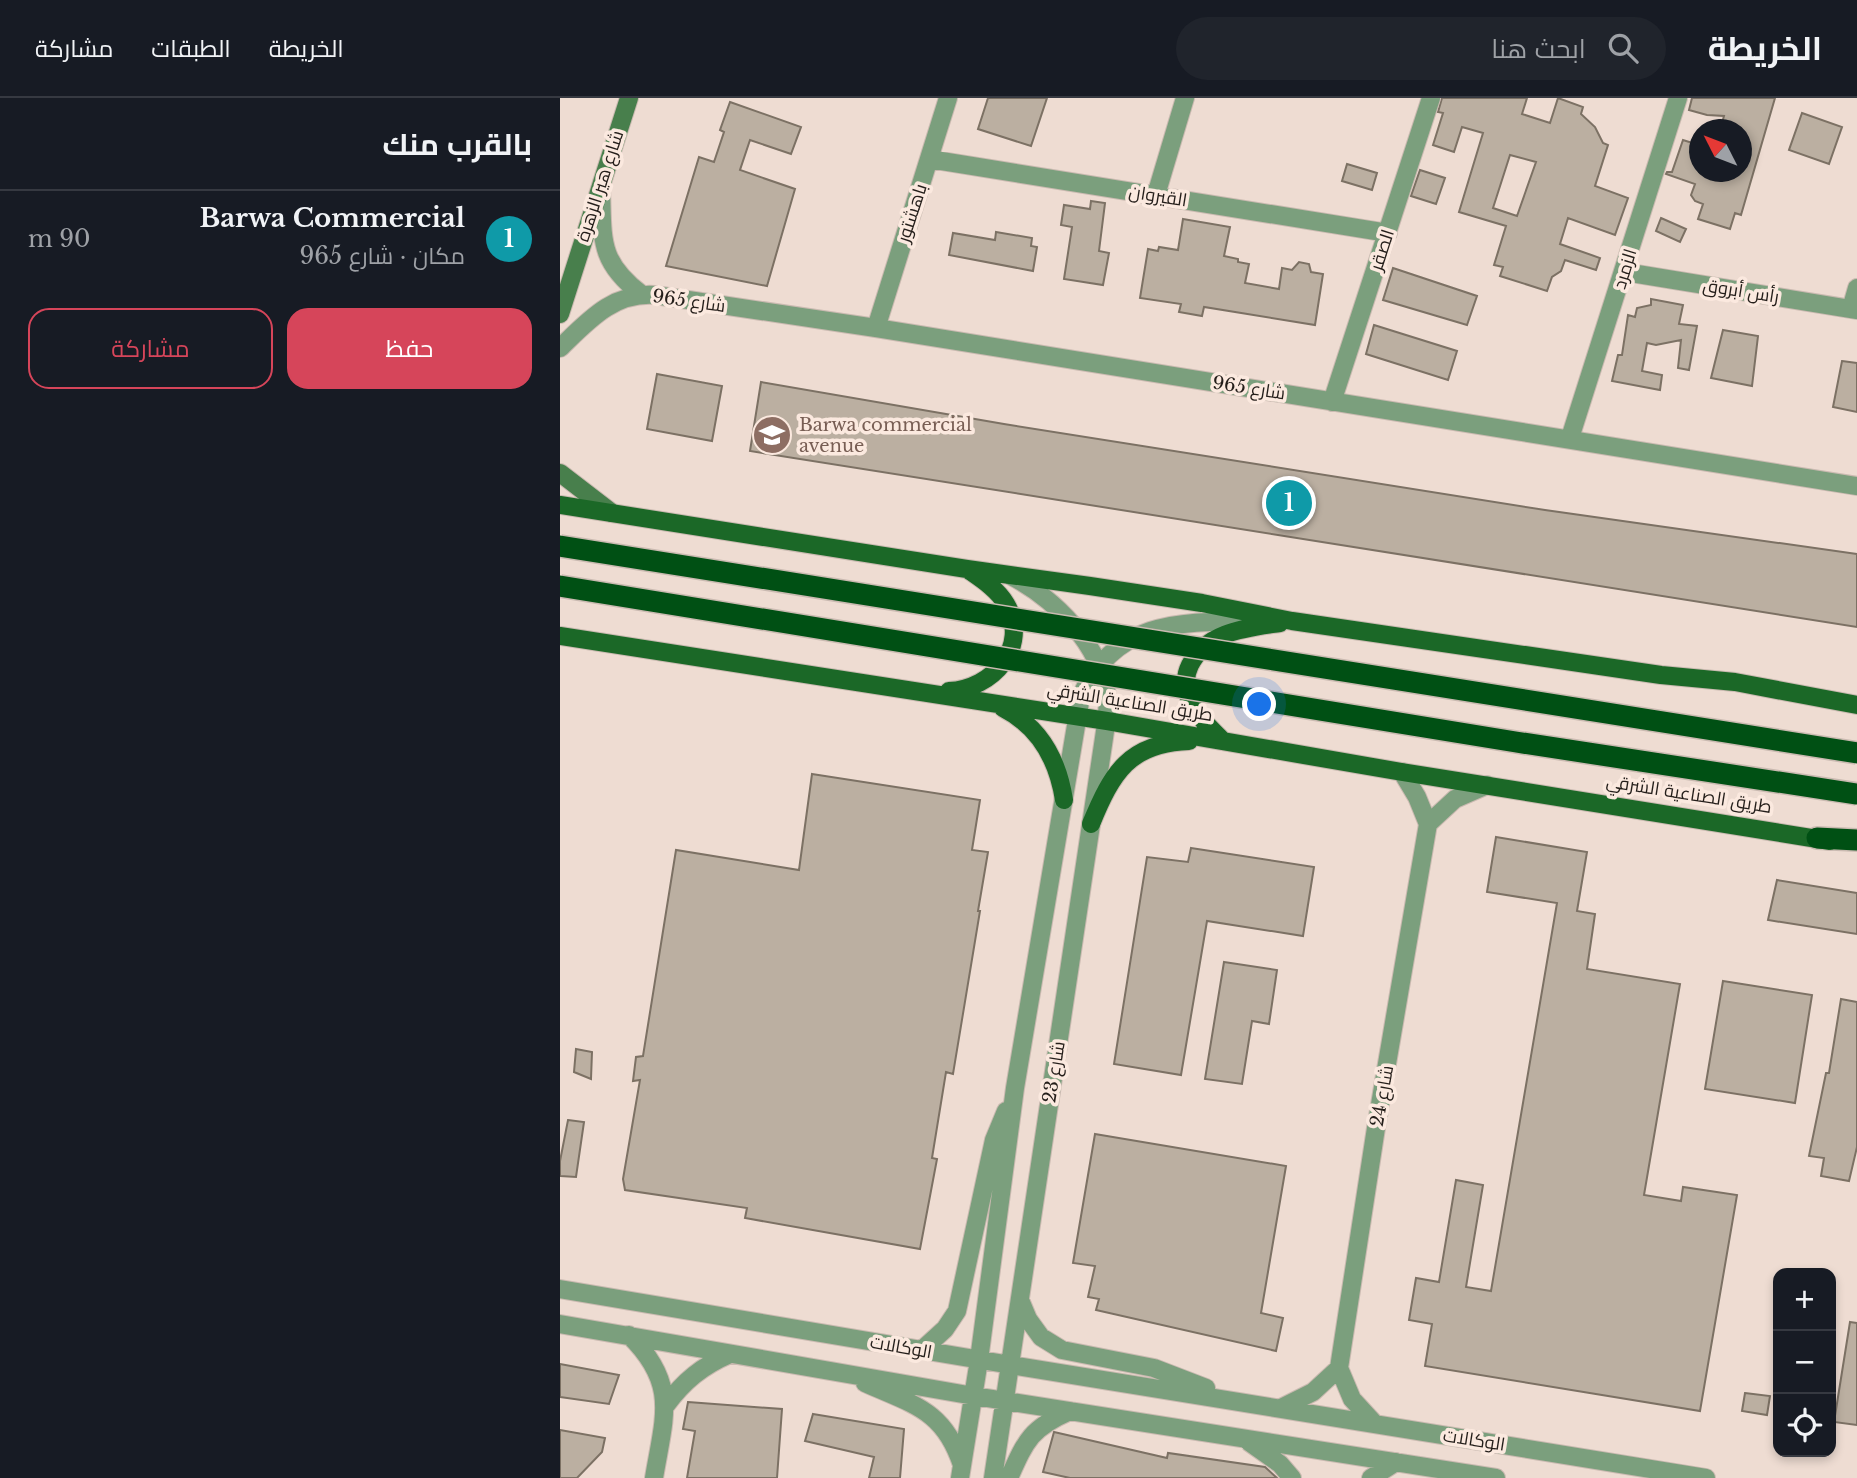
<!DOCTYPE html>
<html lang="ar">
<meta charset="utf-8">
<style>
body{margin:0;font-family:"Libre Baskerville",Cairo,serif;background:#20242c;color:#f1f3f6;direction:rtl}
.controls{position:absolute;right:21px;bottom:21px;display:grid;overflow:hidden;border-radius:14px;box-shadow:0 4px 10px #0003}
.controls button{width:63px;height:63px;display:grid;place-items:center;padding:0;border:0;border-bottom:2px solid #363941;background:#171b24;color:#f1f3f6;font:35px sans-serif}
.compass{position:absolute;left:1129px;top:21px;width:63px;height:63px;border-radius:50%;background:#171b24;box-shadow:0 4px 10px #0003;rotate:312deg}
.you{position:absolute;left:700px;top:607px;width:24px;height:24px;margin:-18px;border:5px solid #fff;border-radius:50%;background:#1a73e8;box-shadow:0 0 0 10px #1a73e833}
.badge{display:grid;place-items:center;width:46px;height:46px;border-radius:50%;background:#d6455a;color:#fff;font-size:23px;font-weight:700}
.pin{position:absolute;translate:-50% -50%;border:4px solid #fff;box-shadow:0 2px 7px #0006}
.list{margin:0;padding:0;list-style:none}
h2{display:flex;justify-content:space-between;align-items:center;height:91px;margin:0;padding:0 28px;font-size:30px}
h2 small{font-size:23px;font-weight:400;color:#9ea1a6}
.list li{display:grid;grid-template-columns:46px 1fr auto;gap:21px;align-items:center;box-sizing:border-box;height:98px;padding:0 28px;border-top:2px solid #363941}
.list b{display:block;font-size:26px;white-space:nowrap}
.list p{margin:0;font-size:23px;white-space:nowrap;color:#9ea1a6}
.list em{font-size:23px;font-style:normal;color:#9ea1a6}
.actions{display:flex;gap:14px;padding:21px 28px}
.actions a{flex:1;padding:16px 0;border:2px solid #d6455a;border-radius:21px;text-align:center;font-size:24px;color:#d6455a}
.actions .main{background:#d6455a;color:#fff}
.icon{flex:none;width:38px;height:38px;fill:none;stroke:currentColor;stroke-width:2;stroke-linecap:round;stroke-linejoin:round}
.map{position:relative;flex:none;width:1297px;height:1380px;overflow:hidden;direction:ltr}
header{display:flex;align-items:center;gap:42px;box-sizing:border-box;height:98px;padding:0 35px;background:#171b24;border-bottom:2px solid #363941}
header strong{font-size:33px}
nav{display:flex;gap:38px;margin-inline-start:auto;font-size:24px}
.search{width:490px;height:63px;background:#20242c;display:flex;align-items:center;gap:18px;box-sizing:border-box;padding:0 24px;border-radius:38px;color:#9ea1a6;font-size:26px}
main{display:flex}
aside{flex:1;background:#171b24}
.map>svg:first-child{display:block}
.building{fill:#bbafa1;stroke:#7c7164;stroke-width:2;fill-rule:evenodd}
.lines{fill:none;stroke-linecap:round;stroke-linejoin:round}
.street-casing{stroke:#cabab1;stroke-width:20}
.secondary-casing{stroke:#cabab1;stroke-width:20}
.primary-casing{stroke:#cabab1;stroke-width:20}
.highway-casing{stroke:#cabab1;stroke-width:24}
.street{stroke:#7b9f7d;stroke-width:18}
.secondary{stroke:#487f4c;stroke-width:18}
.primary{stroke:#1b6827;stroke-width:18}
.highway{stroke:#005014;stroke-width:21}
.highway-bridge-casing{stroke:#cabab1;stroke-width:24;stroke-linecap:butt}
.highway-bridge{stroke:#005014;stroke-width:21}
.labels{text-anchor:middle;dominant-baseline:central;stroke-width:7;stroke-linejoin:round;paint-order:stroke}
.street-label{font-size:18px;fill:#241e1a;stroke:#fbe9df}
.education-label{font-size:18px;fill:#785e54;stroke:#fbe9df;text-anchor:start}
</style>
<header>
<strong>الخريطة</strong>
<div class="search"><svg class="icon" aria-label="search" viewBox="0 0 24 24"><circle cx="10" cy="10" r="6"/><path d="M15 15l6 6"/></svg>ابحث هنا</div>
<nav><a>الخريطة</a><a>الطبقات</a><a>مشاركة</a></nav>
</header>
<main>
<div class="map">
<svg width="1297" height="1380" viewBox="0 0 1297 1380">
<rect width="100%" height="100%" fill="#eedcd2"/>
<path class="building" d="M428,0h59l-16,48 -53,-17z
M882,0h85l-5,16 28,9 8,-25 25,9 -2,7 14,13 8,16 5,2 -13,41 33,12 -13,37 -47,-17 -8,26 40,14 -4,12 -31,-10 -4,11 -9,6 -5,14 -47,-15 3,-9 -9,-2 12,-39 -47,-14 24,-79 -21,-6 -8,25 -21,-7 10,-32 -5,-1zM950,57l26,7 -19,54 -24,-8z
M1132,0h83l-34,117 -6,-2 -5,16 -32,-10 5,-15 -8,-3 -4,-6 4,-11 -29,-10 1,-2h5l11,-32 16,5v27h42v-42h-21l4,-14 -17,-1 -18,-5z
M170,4l71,25 -10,27 -41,-14 -10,30 55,19 -28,97 -101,-20 33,-109 15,5 10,-30 -4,-2z
M1242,15l40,14 -13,37 -40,-14z
M787,66l30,9 -5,17 -30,-9z
M860,72l25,8 -9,26 -25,-8z
M531,103l14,2 -6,48 10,2 -6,32 -39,-6 8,-52 -11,-2 3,-20 26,4z
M1101,120l25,11 -6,13 -24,-11z
M623,121l47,8 -6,29 14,3v3l11,2 -4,19 34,6 3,-21 10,2 7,-8 10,2 2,8 12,2 -8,51 -111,-18 -2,9 -23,-4 2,-8 -41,-6 8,-49 10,2 1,-4 19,3z
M436,134l36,6 -1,8 6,1 -4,24 -84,-16 4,-22 42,7z
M833,170l84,28 -10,29 -84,-25z
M1091,201l32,6 -4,19 18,2 -8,44 -11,-2 3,-28 -25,5 -9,-2 -5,28 20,4 -2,15 -48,-9 6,-26h4l6,-40 7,2 2,-9 14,-3z
M814,227l83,26 -9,29 -82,-26z
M1163,232l35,6 -6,50 -41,-8z
M1282,263l15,2v49l-24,-5z
M97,276l65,12 -10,55 -65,-12z
M201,284l243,42 541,86 312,44v73l-1107,-176z
M252,676l168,26 -8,50 16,2 -10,59h2l-27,163 -7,-2 -14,86 5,1 -17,90 -175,-31 2,-10 -122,-18 -2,-11 17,-99 -7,1 3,-24 7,-1 33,-206 123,20z
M936,739l91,15 -10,59 18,3 -8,55 93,15 -36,211 37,6 2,-14 54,8 -37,216 -275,-45 7,-42 -23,-4 7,-42 23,4 17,-102 27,5 -17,102 25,4 66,-388 -70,-11z
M631,750l123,19 -11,69 -96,-15 -26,154 -67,-11 33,-207 41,5z
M1217,782l80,13v41l-89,-14z
M664,864l53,8 -8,54 -17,-3 -10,63 -37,-5z
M1163,883l89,14 -17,108 -90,-14z
M1281,901l16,3v145l-8,34 -28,-5 3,-18 -15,-2 17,-83h3z
M16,951l16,3 -1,27 -17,-7z
M8,1022l16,2 -8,55 -16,-1v-15z
M535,1036l191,32 -25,147 22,5 -7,33 -180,-41 3,-11 -11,-2 7,-31 -22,-3z
M1290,1224l7,1v102l-23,-3z
M0,1266l59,11 -10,29 -49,-7z
M1185,1295l25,3 -3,19 -25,-4z
M128,1304l94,7 -5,69h-90l8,-47 -12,-2z
M253,1316l91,15 -4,49h-31l5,-21 -69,-16z
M0,1332l45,8 -3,14 -25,26h-17z
M494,1334l113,26 1,-5 97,14 12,11h-207l-27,-6z"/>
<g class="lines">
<defs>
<path id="street" d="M369,61l459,74
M41,91c2,50 -3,72 40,105
M596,97l29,-97
M1065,174l232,38
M1291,211l6,-21
M316,230l72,-230
M0,250c28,-27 53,-56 95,-53l221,33 981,158
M772,304l99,-304
M1010,340l108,-340
M868,726l27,-25 32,-14
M0,1191l451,76 695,113
M460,1202l8,19 13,18 21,13 92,18 52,20
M0,1226l414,72 522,82
M69,1237c50,49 35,82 25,143
M362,1252l23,-21 12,-18 37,-171 12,-29
M305,1285c49,22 79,27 97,82
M106,1307c18,-24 36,-39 64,-51
M721,1310l32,-16 26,-24
M815,1326l-23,-25 -13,-31 37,-240 52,-304 -11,-27 -15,-25
M689,1344l31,22 12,14
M400,1380l19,-118 36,-272 66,-392c35,-79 106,-74 179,-75
M433,1380l111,-740c2,-14 5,-29 3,-43 -7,-51 -52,-96 -96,-119
M449,1380c17,-38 22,-50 61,-67
M811,1380l25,-16"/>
<path id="secondary" d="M0,216l69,-216
M0,375l52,40"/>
<path id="primary" d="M0,407l407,64 123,17 112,17 90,18 369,54 74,7 122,23
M0,538l547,85 295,51 428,69
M389,593c43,-2 82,-44 57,-87 -8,-14 -23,-24 -36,-33
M443,610c37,19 55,53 61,92
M662,642c-11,-11 -24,-23 -31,-38 -6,-12 -7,-25 -1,-37 17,-34 57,-37 90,-42
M531,726c21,-51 38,-81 98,-83"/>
<path id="highway" d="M1257,740l40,2"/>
</defs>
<use href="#street" class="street-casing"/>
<use href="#secondary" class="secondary-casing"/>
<use href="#primary" class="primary-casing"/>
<use href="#highway" class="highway-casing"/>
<use href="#street" class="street"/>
<use href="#secondary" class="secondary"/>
<use href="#primary" class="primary"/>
<use href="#highway" class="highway"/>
<defs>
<path id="highway-bridge" d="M0,448l1297,207
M0,488l956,156 341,52"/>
</defs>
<use href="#highway-bridge" class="highway-bridge-casing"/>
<use href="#highway-bridge" class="highway-bridge"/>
</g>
<defs>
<symbol id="school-disc" viewBox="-11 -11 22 22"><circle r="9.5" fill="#8d6e63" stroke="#fbe9df"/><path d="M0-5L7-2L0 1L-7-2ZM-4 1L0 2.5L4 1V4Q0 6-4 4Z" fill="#fff"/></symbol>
</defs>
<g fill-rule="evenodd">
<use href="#school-disc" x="190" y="315" width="44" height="44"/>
</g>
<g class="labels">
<g class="street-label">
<text transform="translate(40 88) rotate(-72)">شارع هير الزهرة</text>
<text transform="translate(598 98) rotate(9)">القيروان</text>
<text transform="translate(352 115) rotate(-72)">باهشتور</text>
<text transform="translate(822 152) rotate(-72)">الصقر</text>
<text transform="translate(1065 171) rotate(-73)">الزمرد</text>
<text transform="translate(1181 193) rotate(9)">رأس أبروق</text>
<text transform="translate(129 203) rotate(8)">شارع 965</text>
<text transform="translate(689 290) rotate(9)">شارع 965</text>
<text transform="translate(570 604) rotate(9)">طريق الصناعية الشرقي</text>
<text transform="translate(1129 696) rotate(9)">طريق الصناعية الشرقي</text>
<text transform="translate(494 974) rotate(-81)">شارع 23</text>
<text transform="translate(822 998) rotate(-80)">شارع 24</text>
<text transform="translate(341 1249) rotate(10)">الوكالات</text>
<text transform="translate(914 1342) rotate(9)">الوكالات</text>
</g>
<g class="education-label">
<text x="239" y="327">Barwa commercial<tspan x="239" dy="21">avenue</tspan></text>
</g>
</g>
</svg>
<div class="controls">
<button>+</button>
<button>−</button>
<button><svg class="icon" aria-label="locate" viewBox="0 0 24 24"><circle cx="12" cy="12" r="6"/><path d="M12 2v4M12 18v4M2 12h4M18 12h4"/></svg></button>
</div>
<svg class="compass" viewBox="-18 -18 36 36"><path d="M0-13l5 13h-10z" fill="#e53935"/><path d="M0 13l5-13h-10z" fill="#9ea1a6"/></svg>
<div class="you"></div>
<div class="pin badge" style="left:729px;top:405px;background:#0f9aa8">1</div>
</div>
<aside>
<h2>بالقرب منك<small></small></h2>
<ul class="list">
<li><span class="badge" style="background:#0f9aa8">1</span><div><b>Barwa Commercial</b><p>مكان · شارع 965</p></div><em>90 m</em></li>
</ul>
<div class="actions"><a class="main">حفظ</a><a>مشاركة</a></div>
</aside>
</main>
